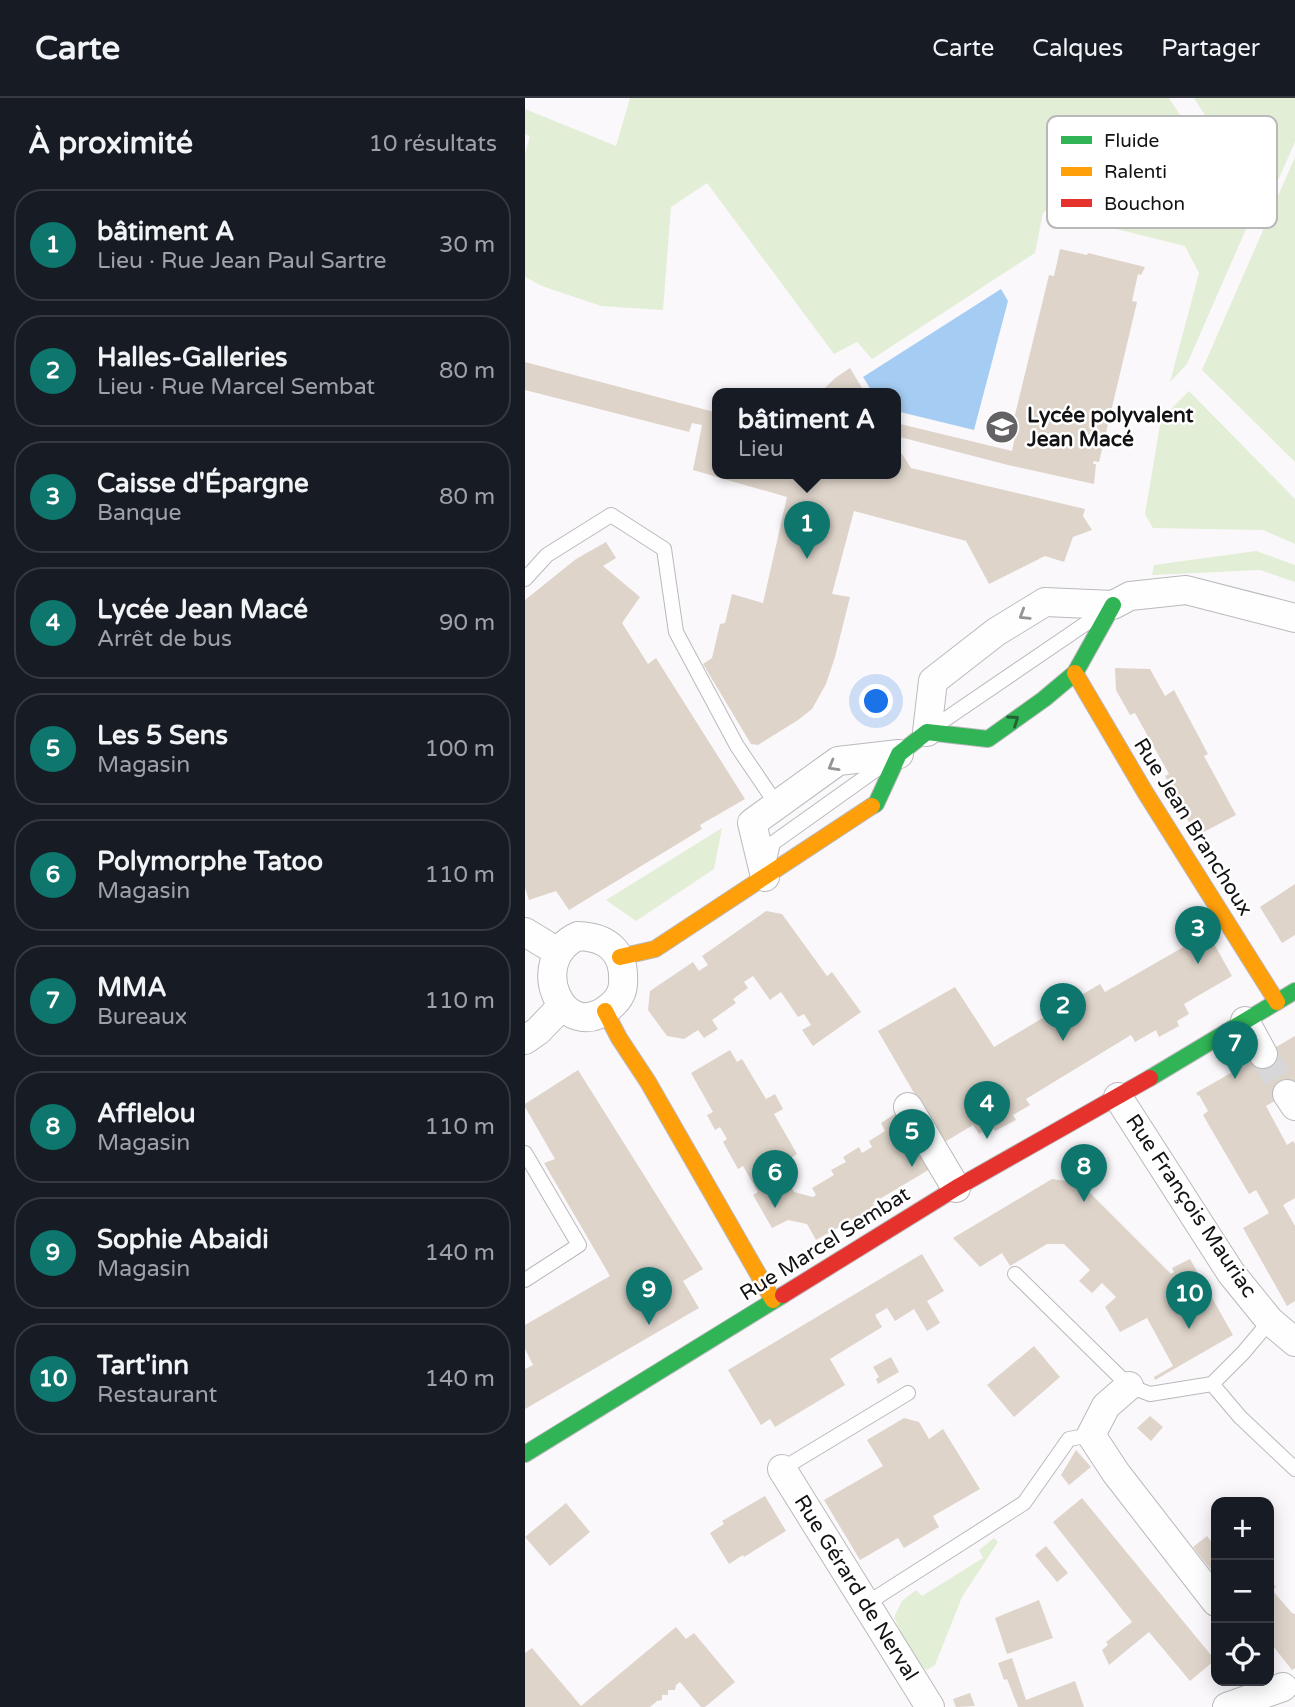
<!DOCTYPE html>
<html lang="fr">
<meta charset="utf-8">
<style>
body{margin:0;font-family:"Varela Round",sans-serif;background:#20242c;color:#f1f3f6}
.controls{position:absolute;right:21px;bottom:21px;display:grid;overflow:hidden;border-radius:14px;box-shadow:0 4px 18px #0003}
.controls button{width:63px;height:63px;display:grid;place-items:center;padding:0;border:0;border-bottom:2px solid #363941;background:#171b24;color:#f1f3f6;font:35px sans-serif}
.you{position:absolute;left:352px;top:604px;width:24px;height:24px;margin:-18px;border:5px solid #fff;border-radius:50%;background:#1a73e8;box-shadow:0 0 0 10px #1a73e833}
.badge{display:grid;place-items:center;width:46px;height:46px;border-radius:50%;background:#0f766e;color:#fff;font-size:23px;font-weight:700}
.pin{position:absolute;translate:-50% -58px;filter:drop-shadow(0 2px 4px #0008)}
.pin::after{content:'';position:absolute;top:37px;width:24px;height:21px;background:inherit;clip-path:polygon(0 0,100% 0,50% 100%)}
.popup{position:absolute;left:187px;top:290px;width:189px;height:91px;box-sizing:border-box;display:grid;place-content:center;border-radius:14px;background:#171b24;filter:drop-shadow(0 2px 5px #0005);font-size:23px;white-space:nowrap;color:#9ea1a6}
.popup b{font-size:26px;color:#f1f3f6}
.popup::after{content:'';position:absolute;left:50%;top:100%;margin-left:-14px;border:14px solid transparent;border-top-color:#171b24}
.list{margin:0;padding:0;list-style:none}
h2{display:flex;justify-content:space-between;align-items:center;height:91px;margin:0;padding:0 28px;font-size:30px}
h2 small{font-size:23px;font-weight:400;color:#9ea1a6}
.list li{display:grid;grid-template-columns:46px 1fr auto;gap:21px;align-items:center;box-sizing:border-box;height:112px;margin:0 14px 14px;padding:0 14px;border:2px solid #363941;border-radius:28px}
.list b{display:block;font-size:26px;white-space:nowrap}
.list p{margin:0;font-size:23px;white-space:nowrap;color:#9ea1a6}
.list em{font-size:23px;font-style:normal;color:#9ea1a6}
.icon{flex:none;width:38px;height:38px;fill:none;stroke:currentColor;stroke-width:2;stroke-linecap:round;stroke-linejoin:round}
.map{position:relative;flex:none;width:770px;height:1609px;overflow:hidden}
header{display:flex;align-items:center;gap:42px;box-sizing:border-box;height:98px;padding:0 35px;background:#171b24;border-bottom:2px solid #363941}
header strong{font-size:33px}
nav{display:flex;gap:38px;margin-inline-start:auto;font-size:24px}
main{display:flex}
aside{flex:1;background:#171b24}
.map>svg:first-child{display:block}
.green{fill:#e3eed6}
.water{fill:#a5cdf3}
.building{fill:#ded4ca}
.lines{fill:none;stroke-linecap:round;stroke-linejoin:round}
.street-tunnel{stroke:#d7d6d8;stroke-width:28;stroke-dasharray:28 14;stroke-linecap:butt}
.lane-casing{stroke:#bab9bb;stroke-width:16}
.street-casing{stroke:#bab9bb;stroke-width:30}
.fast-casing{stroke:#bab9bb;stroke-width:18}
.slow-casing{stroke:#bab9bb;stroke-width:18}
.jam-casing{stroke:#bab9bb;stroke-width:18}
.lane{stroke:#fefefe;stroke-width:14}
.street{stroke:#fefefe;stroke-width:28}
.fast{stroke:#30b455;stroke-width:16}
.slow{stroke:#ff9f0a;stroke-width:16}
.jam{stroke:#e5322d;stroke-width:16}
.oneway{stroke:#949495}
.oneway2{stroke:#226334}
.labels{text-anchor:middle;dominant-baseline:central;stroke-width:5;stroke-linejoin:round;paint-order:stroke}
.poi-label{font-size:21px;font-weight:bold;fill:#131214;stroke:#fff;text-anchor:start}
.street-label{font-size:21px;fill:#131214;stroke:#fff}
.key{fill:#fff;stroke:#b8b8b8;stroke-width:2}
.key-label{font-size:19px;fill:#131214}
</style>
<header>
<strong>Carte</strong>
<nav><a>Carte</a><a>Calques</a><a>Partager</a></nav>
</header>
<main>
<aside>
<h2>À proximité<small>10 résultats</small></h2>
<ul class="list">
<li><span class="badge">1</span><div><b>bâtiment A</b><p>Lieu · Rue Jean Paul Sartre</p></div><em>30 m</em></li>
<li><span class="badge">2</span><div><b>Halles-Galleries</b><p>Lieu · Rue Marcel Sembat</p></div><em>80 m</em></li>
<li><span class="badge">3</span><div><b>Caisse d'Épargne</b><p>Banque</p></div><em>80 m</em></li>
<li><span class="badge">4</span><div><b>Lycée Jean Macé</b><p>Arrêt de bus</p></div><em>90 m</em></li>
<li><span class="badge">5</span><div><b>Les 5 Sens</b><p>Magasin</p></div><em>100 m</em></li>
<li><span class="badge">6</span><div><b>Polymorphe Tatoo</b><p>Magasin</p></div><em>110 m</em></li>
<li><span class="badge">7</span><div><b>MMA</b><p>Bureaux</p></div><em>110 m</em></li>
<li><span class="badge">8</span><div><b>Afflelou</b><p>Magasin</p></div><em>110 m</em></li>
<li><span class="badge">9</span><div><b>Sophie Abaidi</b><p>Magasin</p></div><em>140 m</em></li>
<li><span class="badge">10</span><div><b>Tart'inn</b><p>Restaurant</p></div><em>140 m</em></li>
</ul>
</aside>
<div class="map">
<svg width="770" height="1609" viewBox="0 0 770 1609">
<rect width="100%" height="100%" fill="#faf8fb"/>
<path class="green" d="M105,0h539l13,20 75,86 -70,160 -17,18 29,-109 -14,-27 -109,-27 1,-14 -15,-7 -19,15 -8,40 -163,106 -15,-17 -23,12 -127,-171 -36,24 -8,103 -62,-4 -59,-20 -17,-9v-123l5,-18 -5,-2v-25l91,37z
M669,0h101v44l-20,45 -13,-7 -56,-63z
M770,59v305l-93,-92z
M664,293l106,108v45l-32,-14 -110,-2 -8,-14 16,-95z
M731,453l39,14v17l-35,-12 -108,5 2,-10z
M197,730l-8,41 -78,52 -30,-21z
M469,1440l4,4 -36,55 -27,68 -8,5c-14,-6 -27,-39 -33,-53l8,-16 14,-11 6,6 61,-38 -4,-8z"/>
<path class="water" d="M476,191l7,12 -34,129 -78,-19v-18h-23l-10,-16z"/>
<path class="building" d="M535,151l27,6 1,-2 57,14 -4,8 -3,-1 -6,27 5,1 -38,160 -5,-1 -1,3h3l-2,20 -86,-19 -112,-29v-13l116,28 3,-14 -5,-2 39,-160 5,1z
M0,264l193,51v60h178v-28l15,23 174,41 -2,7 9,14 -19,7 -9,25 -19,-6 -56,28 -23,-43 -112,-30 -22,83 18,3 -15,60 -9,27 -14,25 -14,11 -40,25 -7,-1 -48,-80 9,-6 8,-34 5,-1 7,-29 31,9 24,-106 -94,-27 9,-45 -10,-2 -3,9 -164,-42z
M325,270l15,25h-45l15,-15z
M81,444l10,16 -13,8 37,31 -18,26 26,41 8,-6 89,141 -45,26 2,4 -133,81 -13,-19 -27,9 -4,-12v-288l51,-41z
M590,570l35,1 15,27 9,-6 34,64 -4,2 32,59 -40,21 -31,-60 4,-2 -34,-61 -5,2 -14,-25z
M770,786v51l-13,8 -22,-36z
M241,813l16,3 45,62 5,-4 29,40 -48,34 -11,-16 9,-5 -7,-11 -6,3 -17,-25 -11,8 -17,-24 -9,6 4,6 -15,11 3,4 -24,17 6,9 -14,9 -6,-8 -14,9 -17,-3 -19,-26 2,-19 43,-29 6,9 9,-6 -6,-9z
M683,835l24,43 -48,28 5,10 -12,7 2,5 -20,11 -3,-7 -21,12 -4,-7 -105,64 4,6 -17,10 3,5 -21,11 -3,-5 -13,8 -6,-9 -30,18 -65,-112 77,-44 39,60 106,-63 5,8z
M770,938v53l-29,17 21,39 6,-4 2,3v54l-12,7 12,21v75l-8,5 -44,-78 26,-15 -13,-23 -7,4 -46,-79 5,-4 -9,-16 -1,1 -2,-3z
M205,952l7,12 5,-3 24,40 9,-5 8,15 -9,5 23,40 -6,4 6,10 -12,6 9,18 19,5 3,-2 -4,-7 22,-13 -3,-5 15,-8 -3,-5 16,-10 3,6 10,-6 -3,-6 16,-10 -4,-8 17,-11 32,57 -57,34 2,4 -59,33 -9,-16 -19,-4 -16,8 -19,-33 5,-3 -15,-26 -5,3 -15,-27 4,-3 -7,-12 -5,3 -8,-15 6,-3 -22,-39z
M53,972l125,199 -20,12 16,27 -174,101v-40l8,-4 -8,-16v-24l85,-49 -66,-113 11,-4 -30,-52v-3z
M527,1081l28,4 91,91 3,-2 -2,-4 18,-9 43,76 -78,45 -1,-3 19,-11 -26,-48 -27,14 -15,-25 11,-10 -14,-14 -10,10 -13,-12 11,-11 -26,-26h-17l-37,22 -8,-13 -22,14 -27,-29z
M397,1156l22,37 -17,10 13,22 -13,8 -13,-22 -19,12 -8,-13 -12,7 7,12 -52,32 15,26 -70,42 -5,-8 -9,6 -33,-55z
M509,1248l26,31 -46,40 -27,-32z
M366,1259l8,15 -21,12 -2,-5 3,-2 -6,-10z
M625,1318l13,11 -12,14 -14,-13z
M379,1320l15,4 10,17 14,-10 37,60 -47,27 6,11 -35,21 -6,-10 -38,22 -36,-60 59,-34 -16,-26z
M551,1352l15,17 -22,18 -8,-10z
M240,1398l21,35 -42,26 -1,-2 -14,9 -19,-31 14,-9 -2,-3z
M557,1400l133,162 -25,21 -41,-49 -40,33 -7,-15 6,-5 -2,-3 26,-20 -79,-100z
M41,1405l24,29 -40,34 -25,-29z
M682,1438l8,10 1,-1v31l-23,-29z
M521,1448l22,27 -11,9 -22,-27z
M744,1480l7,9 -4,3 20,23 3,1v54l-3,2 -23,-29z
M514,1502l14,38 -46,16 -12,-36z
M151,1529l10,12 8,-6 41,49 -30,25h-4l-21,-25 -4,3 -1,5h-7v5h-6v5l-5,1 -7,6h-125v-54l7,-5 49,58z
M487,1560l14,42 49,-19 9,26h-66l-11,-28 -3,1 -6,-17z
M445,1595l5,13 -19,1 -3,-8z"/>
<g class="lines">
<path class="street-tunnel" d="M738,956l24,40"/>
<defs>
<path id="lane" d="M0,481l22,-24 64,-40 53,34 12,83 61,114 40,59
M412,627l154,-105
M243,767l5,-22 108,-77
M0,1055l54,92 -54,35
M490,1176l114,112 21,8 62,-10 31,-31 27,-32
M687,1286l28,33 55,52
M257,1371l126,-76
M341,1506l158,-101 45,-64 22,-4"/>
<path id="street" d="M402,634l6,-51 63,-49 49,-30 68,3 17,-9 56,-6 109,28
M240,779l-13,-54 86,-62 61,-7
M0,834l28,17
M53,838c30,1 47,16 45,47 0,9 -5,17 -12,23 -48,42 -86,-46 -33,-70z
M720,923l18,33
M0,942l13,-9 21,-22
M762,996l8,12
M593,999l113,176 39,48 25,21
M383,1009l48,81
M604,1288l-23,20 -15,29 25,38 100,129
M257,1371l148,238
M702,1609l56,-20"/>
<path id="fast" d="M347,708l4,-2 23,-50 28,-22 61,7 56,-40 31,-26 38,-68
M625,980l145,-87
M0,1356l258,-159"/>
<path id="slow" d="M550,575l70,119 132,210
M95,859l35,-8 217,-143
M80,913l14,27 29,44 125,218"/>
<path id="jam" d="M258,1197l173,-107 194,-110"/>
</defs>
<use href="#lane" class="lane-casing"/>
<use href="#street" class="street-casing"/>
<use href="#fast" class="fast-casing"/>
<use href="#slow" class="slow-casing"/>
<use href="#jam" class="jam-casing"/>
<use href="#lane" class="lane"/>
<use href="#street" class="street"/>
<use href="#fast" class="fast"/>
<use href="#slow" class="slow"/>
<use href="#jam" class="jam"/>
</g>
<defs><path id="oneway-chevron" d="M-2-3.5L2.5 0L-2 3.5" fill="none" stroke-width="1.6" stroke-linecap="round" stroke-linejoin="round" transform="scale(1.75)"/></defs>
<g class="oneway">
<use href="#oneway-chevron" transform="translate(499 517) rotate(148)"/>
<use href="#oneway-chevron" transform="translate(308 668) rotate(150)"/>
</g>
<use class="oneway2" href="#oneway-chevron" transform="translate(489 622) rotate(-35)"/>
<defs>
<symbol id="school-disc" viewBox="-11 -11 22 22"><circle r="9.5" fill="#646265" stroke="#fff"/><path d="M0-5L7-2L0 1L-7-2ZM-4 1L0 2.5L4 1V4Q0 6-4 4Z" fill="#fff"/></symbol>
</defs>
<g fill-rule="evenodd">
<use href="#school-disc" x="458" y="310" width="38" height="38"/>
</g>
<g class="labels">
<g class="poi-label">
<text x="502" y="317">Lycée polyvalent<tspan x="502" dy="24">Jean Macé</tspan></text>
</g>
<g class="street-label">
<text transform="translate(668 729) rotate(58)">Rue Jean Branchoux</text>
<text transform="translate(666 1108) rotate(56)">Rue François Mauriac</text>
<text transform="translate(300 1146) rotate(-32)">Rue Marcel Sembat</text>
<text transform="translate(331 1490) rotate(58)">Rue Gérard de Nerval</text>
</g>
</g>
<rect x="522" y="18" width="230" height="112" rx="10" class="key"/>
<rect x="536" y="38" width="31" height="8" fill="#30b455"/>
<rect x="536" y="69" width="31" height="9" fill="#ff9f0a"/>
<rect x="536" y="101" width="31" height="8" fill="#e5322d"/>
<g class="key-label">
<text x="579" y="49">Fluide</text>
<text x="579" y="80">Ralenti</text>
<text x="579" y="112">Bouchon</text>
</g>
</svg>
<div class="controls">
<button>+</button>
<button>−</button>
<button><svg class="icon" aria-label="locate" viewBox="0 0 24 24"><circle cx="12" cy="12" r="6"/><path d="M12 2v4M12 18v4M2 12h4M18 12h4"/></svg></button>
</div>
<div class="you"></div>
<div class="pin badge" style="left:282px;top:461px">1</div>
<div class="popup"><b>bâtiment A</b>Lieu</div>
<div class="pin badge" style="left:538px;top:943px">2</div>
<div class="pin badge" style="left:673px;top:866px">3</div>
<div class="pin badge" style="left:462px;top:1041px">4</div>
<div class="pin badge" style="left:387px;top:1069px">5</div>
<div class="pin badge" style="left:250px;top:1110px">6</div>
<div class="pin badge" style="left:710px;top:981px">7</div>
<div class="pin badge" style="left:559px;top:1104px">8</div>
<div class="pin badge" style="left:124px;top:1227px">9</div>
<div class="pin badge" style="left:664px;top:1231px">10</div>
</div>
</main>
